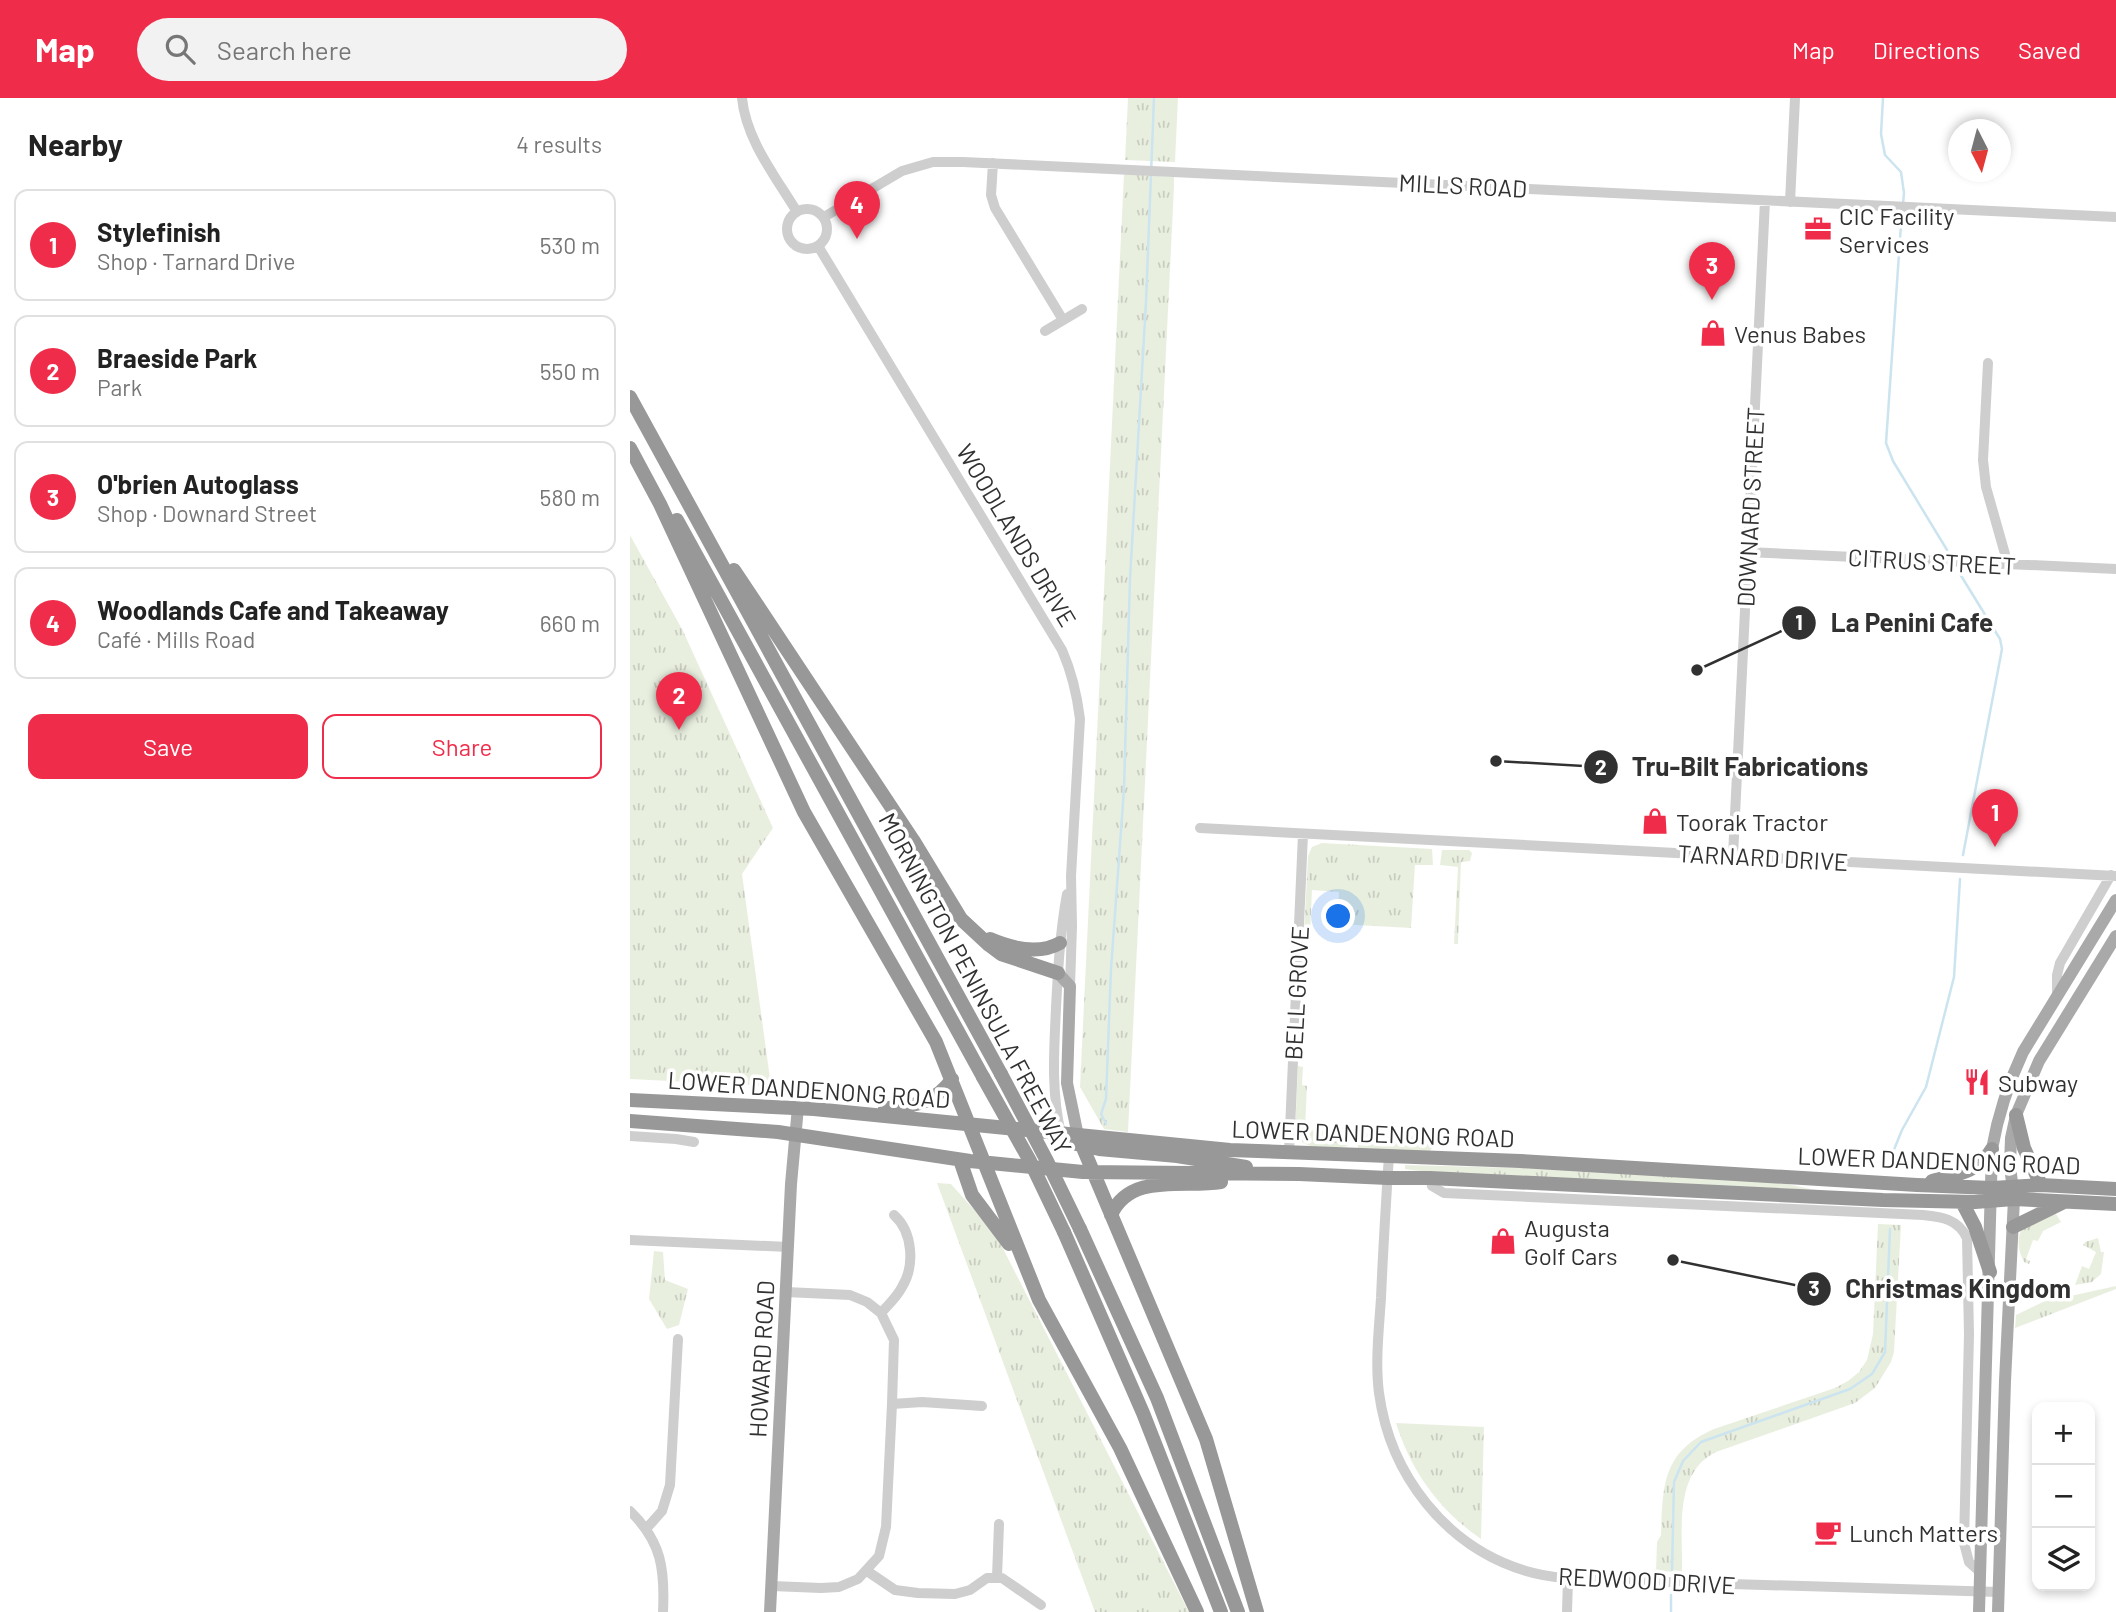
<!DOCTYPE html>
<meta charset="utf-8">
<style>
body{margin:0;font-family:Barlow,sans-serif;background:#f2f2f2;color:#222}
.controls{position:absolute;right:21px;bottom:21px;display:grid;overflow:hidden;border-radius:14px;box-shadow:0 4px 10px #0003}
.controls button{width:63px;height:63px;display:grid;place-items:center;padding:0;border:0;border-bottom:2px solid #e0e0e0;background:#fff;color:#222;font:35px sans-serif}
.compass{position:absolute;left:1318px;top:21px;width:63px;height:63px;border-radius:50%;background:#fff;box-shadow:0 4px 10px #0003;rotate:174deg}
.you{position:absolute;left:709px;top:819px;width:24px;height:24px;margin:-18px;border:5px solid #fff;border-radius:50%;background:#1a73e8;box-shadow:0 0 0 10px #1a73e833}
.badge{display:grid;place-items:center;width:46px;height:46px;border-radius:50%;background:#ef2d4a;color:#fff;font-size:23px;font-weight:700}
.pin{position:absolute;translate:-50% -58px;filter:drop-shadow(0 2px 4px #0008)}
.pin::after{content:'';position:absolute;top:37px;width:24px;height:21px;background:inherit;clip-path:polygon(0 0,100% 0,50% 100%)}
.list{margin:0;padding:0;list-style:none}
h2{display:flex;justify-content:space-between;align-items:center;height:91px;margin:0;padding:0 28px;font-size:30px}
h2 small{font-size:23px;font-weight:400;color:#767676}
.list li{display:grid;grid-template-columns:46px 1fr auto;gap:21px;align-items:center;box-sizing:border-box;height:112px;margin:0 14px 14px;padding:0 14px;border:2px solid #e0e0e0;border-radius:14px}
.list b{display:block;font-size:26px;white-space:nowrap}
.list p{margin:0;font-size:23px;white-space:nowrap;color:#767676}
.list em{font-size:23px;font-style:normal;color:#767676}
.actions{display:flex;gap:14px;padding:21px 28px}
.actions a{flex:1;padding:16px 0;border:2px solid #ef2d4a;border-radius:14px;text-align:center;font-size:24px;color:#ef2d4a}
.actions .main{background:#ef2d4a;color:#fff}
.icon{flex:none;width:38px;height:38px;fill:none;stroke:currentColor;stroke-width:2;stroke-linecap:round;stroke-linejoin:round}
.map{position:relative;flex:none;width:1486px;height:1514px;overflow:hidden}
header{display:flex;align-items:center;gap:42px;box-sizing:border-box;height:98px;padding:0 35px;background:#ef2d4a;color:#fff}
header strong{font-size:33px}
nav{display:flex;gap:38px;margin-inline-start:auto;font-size:24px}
.search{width:490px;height:63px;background:#f2f2f2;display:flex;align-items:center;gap:18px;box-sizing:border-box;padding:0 24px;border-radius:38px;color:#767676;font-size:26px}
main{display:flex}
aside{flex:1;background:#fff}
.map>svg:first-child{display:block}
.grass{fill:url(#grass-tufts)}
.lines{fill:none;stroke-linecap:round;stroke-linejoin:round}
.stream{stroke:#cbe4ef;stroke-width:2.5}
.minor{stroke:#cecece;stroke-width:10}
.major{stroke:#a9a9a9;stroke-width:12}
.highway{stroke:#989898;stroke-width:14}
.highway-bridge{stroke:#989898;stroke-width:14}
.labels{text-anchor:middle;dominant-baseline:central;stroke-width:7;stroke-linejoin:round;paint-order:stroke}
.street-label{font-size:24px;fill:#313131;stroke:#fff}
.poi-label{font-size:24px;fill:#313131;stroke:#fff;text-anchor:start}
.leader{fill:none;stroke:#313131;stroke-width:2.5}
.callout-dot{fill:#313131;stroke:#fff;stroke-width:2.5}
.mark-label{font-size:21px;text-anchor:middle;font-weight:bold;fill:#fff}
.callout-label{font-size:26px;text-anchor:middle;font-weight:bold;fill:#313131;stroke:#fff;stroke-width:7;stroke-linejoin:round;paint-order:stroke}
</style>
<header>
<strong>Map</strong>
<div class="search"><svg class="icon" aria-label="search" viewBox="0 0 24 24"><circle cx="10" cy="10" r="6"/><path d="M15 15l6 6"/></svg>Search here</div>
<nav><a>Map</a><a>Directions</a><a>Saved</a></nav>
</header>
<main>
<aside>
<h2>Nearby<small>4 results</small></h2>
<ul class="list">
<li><span class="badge">1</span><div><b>Stylefinish</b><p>Shop · Tarnard Drive</p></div><em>530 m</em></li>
<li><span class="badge">2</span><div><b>Braeside Park</b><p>Park</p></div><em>550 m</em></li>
<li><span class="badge">3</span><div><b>O'brien Autoglass</b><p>Shop · Downard Street</p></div><em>580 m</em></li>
<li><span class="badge">4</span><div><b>Woodlands Cafe and Takeaway</b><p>Café · Mills Road</p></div><em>660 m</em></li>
</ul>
<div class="actions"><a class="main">Save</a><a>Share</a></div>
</aside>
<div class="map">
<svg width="1486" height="1514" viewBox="0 0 1486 1514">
<defs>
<pattern id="grass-tufts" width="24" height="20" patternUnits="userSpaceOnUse" patternTransform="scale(1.75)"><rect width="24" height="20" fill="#e9efdf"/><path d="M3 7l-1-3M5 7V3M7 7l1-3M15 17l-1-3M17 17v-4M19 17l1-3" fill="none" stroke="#c8cdc0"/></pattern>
</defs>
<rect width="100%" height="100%" fill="#fff"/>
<path class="grass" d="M498,0h50l-3,64 -50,-2z
M494,76l50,3v10l-46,945 -24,-3 -24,-42z
M0,437l53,96 90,197 -31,46 29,212 -141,-7z
M692,745l110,6 1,16h-18l-4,63 -73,-4 1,-32 -27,-2 -2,44h-6l4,-78 4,-9z
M812,752h27l3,3 -2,8 -9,1 -3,82h-4l4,-77 -18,-2z
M668,968l5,1 -1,18 5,1 -2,44 42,2 2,3 -1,11c-16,3 -46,5 -53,-13z
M729,1035l75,4 -1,10 -4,5 -71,-4 -1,-13z
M775,1067l154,4 215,12 41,9 -387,-18 -23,-3z
M307,1085l14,1 44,49 194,379h-94z
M1426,1116l5,8 -18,9 -5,10 -5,-1 -7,19 4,2 -1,3 -5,-2c-6,-11 -8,-24 -1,-35l18,-9z
M1248,1126l23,1 -7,127 -3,10 -16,26 -20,15 -139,49c-43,21 -33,79 -34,120l-26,-1 1,-29 4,-7c2,-50 1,-83 53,-106l121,-41 13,-7 11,-9 8,-12 6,-26z
M1468,1140l3,14h3l-3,22 -9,8 -17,3 7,-19 7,3 7,-17 -13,-7 2,-3z
M24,1153l9,1 2,28 23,9 -9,36 -12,4 -18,-30z
M1486,1188v3l-101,39 1,-13 27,-13z
M766,1325l88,4 -3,112c-42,-29 -70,-68 -85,-116z"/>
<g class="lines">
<path class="stream" d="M1253,0l-2,36 4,21 16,17 3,21 -1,11
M1272,112l-16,233 7,18 54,89
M1330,476l40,65 2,10 -39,206
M476,1026l-5,-10 5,-15 5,-130 13,-180 6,-210 16,-277 8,-204
M1263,1070v-16l9,-22 24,-43 28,-110 6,-98
M1042,1472l2,-88 9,-21 18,-19 149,-53 22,-15 13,-22 5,-123
M1041,1514v-17"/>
<path class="minor" d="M112,0c4,42 34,79 55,114
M363,65l-2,32 4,13 68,112
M1160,104l5,-104
M157 131a20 20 0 1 1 40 0a20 20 0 1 1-40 0Z
M194,119l78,-46 31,-9h30l1153,55
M188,148l244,404c10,23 15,44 18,69l-9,157 1,50 -2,60
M415,233l37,-22
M1358,265l-5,97 3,27 19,67v10
M1118,454l368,17
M570,730l916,48
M1103,758l32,-655
M1427,897v-20l3,-12 51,-88
M431,1036c-10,-42 -7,-83 -5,-126 2,-38 4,-76 11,-114
M0,1038l46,3 18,3
M659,1054l14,-318
M759,1057c-3,47 -6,95 -8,143 -2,31 -6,64 -2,95 11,82 67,154 147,178 13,4 28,6 42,8l431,13
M800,1080l2,8 12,7 479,22c19,2 35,4 44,23l2,96 -5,209 5,19 10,9
M0,1142l158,7
M251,1215c7,-8 16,-16 21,-26 13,-21 11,-55 -8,-72
M262,1306l30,-2 60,4
M0,1413c32,31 35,59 33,101
M16,1431l16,-18 8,-26 8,-146
M237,1473l28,19 23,3 37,1 15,-4 17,-12h15l39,27
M367,1479l2,-53
M142,1488l49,2 18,-1 19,-8 21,-23 7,-29 6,-123 2,-64 -13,-27 -14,-11 -17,-7 -64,-3
M937,1514l1,-33"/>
<path class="major" d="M428,875l12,13 -3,97 11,53
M140,1514l21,-428 7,-77
M1349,1514l13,-463c6,-34 16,-65 31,-97l93,-152
M1368,1514l7,-231 9,-182 -4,-33 1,-28 5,-23 23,-54 77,-125"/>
<path class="highway" d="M0,299l371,677
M0,350l30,56 144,308 132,230 103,258 81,148 77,164
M47,422l306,557
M104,472l179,270 48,79 28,26 12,9 57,19
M360,841c21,9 49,16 70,4
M0,1002l184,9 416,41 290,11 397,24 75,3 49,-3 75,4
M255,1010c26,0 52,-6 67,-29
M1386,1017l8,33 17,37
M0,1023l148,11 192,29 113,11 216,2 89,4h42l453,22 92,2 39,-3 102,5
M448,1038l128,303 51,173
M446,1046l23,5 78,7 69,11
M330,1062l12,35 37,49
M1302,1083c23,-6 47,-9 60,-32
M1332,1104l13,25 15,45
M481,1117c19,-43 74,-27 110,-33
M1383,1129l51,-25
M450,1131l77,169 81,214
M434,1134l79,181 78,199"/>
<path class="highway-bridge" d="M371,976l46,87 33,68
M353,979l47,84 34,71"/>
</g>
<defs>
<symbol id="office-bare" viewBox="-9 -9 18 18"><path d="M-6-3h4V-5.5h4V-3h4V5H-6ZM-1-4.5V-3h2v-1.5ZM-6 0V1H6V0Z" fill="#ef2d4a" stroke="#fff" stroke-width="2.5" paint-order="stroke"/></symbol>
<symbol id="shop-bare" viewBox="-9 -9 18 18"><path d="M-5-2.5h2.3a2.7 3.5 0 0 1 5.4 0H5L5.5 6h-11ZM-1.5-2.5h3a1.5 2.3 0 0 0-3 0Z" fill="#ef2d4a" stroke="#fff" stroke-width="2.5" paint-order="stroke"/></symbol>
<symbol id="restaurant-bare" viewBox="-9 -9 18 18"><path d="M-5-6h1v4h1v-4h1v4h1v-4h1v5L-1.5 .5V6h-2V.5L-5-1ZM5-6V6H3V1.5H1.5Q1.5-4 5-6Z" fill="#ef2d4a" stroke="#fff" stroke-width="2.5" paint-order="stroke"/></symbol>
<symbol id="cafe-bare" viewBox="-9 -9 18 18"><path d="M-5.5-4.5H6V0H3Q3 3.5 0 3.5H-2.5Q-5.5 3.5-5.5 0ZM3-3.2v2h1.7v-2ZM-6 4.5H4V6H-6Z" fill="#ef2d4a" stroke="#fff" stroke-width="2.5" paint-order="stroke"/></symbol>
</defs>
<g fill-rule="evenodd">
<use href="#office-bare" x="1169" y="112" width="38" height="38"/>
<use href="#shop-bare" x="1064" y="216" width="38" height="38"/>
<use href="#shop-bare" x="1006" y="704" width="38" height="38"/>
<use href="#restaurant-bare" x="1328" y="965" width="38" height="38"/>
<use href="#shop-bare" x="854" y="1124" width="38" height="38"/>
<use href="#cafe-bare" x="1179" y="1415" width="38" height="38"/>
</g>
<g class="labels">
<g class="street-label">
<text transform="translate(833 87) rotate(3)">MILLS ROAD</text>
<text transform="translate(1120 409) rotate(-87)">DOWNARD STREET</text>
<text transform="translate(387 437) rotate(59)">WOODLANDS DRIVE</text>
<text transform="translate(1302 463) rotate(3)">CITRUS STREET</text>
<text transform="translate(1133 759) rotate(3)">TARNARD DRIVE</text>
<text transform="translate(346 885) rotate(62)">MORNINGTON PENINSULA FREEWAY</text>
<text transform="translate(666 895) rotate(-87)">BELL GROVE</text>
<text transform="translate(179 991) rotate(4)">LOWER DANDENONG ROAD</text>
<text transform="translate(743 1035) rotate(2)">LOWER DANDENONG ROAD</text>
<text transform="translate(1309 1062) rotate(2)">LOWER DANDENONG ROAD</text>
<text transform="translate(131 1261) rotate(-87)">HOWARD ROAD</text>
<text transform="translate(1017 1482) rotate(3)">REDWOOD DRIVE</text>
</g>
<g class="poi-label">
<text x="1209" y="117">CIC Facility<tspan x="1209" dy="28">Services</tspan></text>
<text x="1104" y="235">Venus Babes</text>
<text x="1046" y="723">Toorak Tractor</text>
<text x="1368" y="984">Subway</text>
<text x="894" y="1129">Augusta<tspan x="894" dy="28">Golf Cars</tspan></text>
<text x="1219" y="1434">Lunch Matters</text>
</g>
</g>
<path class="leader" d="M1067 572L1169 525M866 663L971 669M1043 1162L1184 1191"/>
<g class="callout-dot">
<circle cx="1067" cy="572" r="7"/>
<circle cx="866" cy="663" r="7"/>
<circle cx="1043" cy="1162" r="7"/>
<circle cx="1169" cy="525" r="18"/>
<circle cx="971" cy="669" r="18"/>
<circle cx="1184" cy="1191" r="18"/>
</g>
<g class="mark-label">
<text x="1169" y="532">1</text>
<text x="971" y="677">2</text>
<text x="1184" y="1198">3</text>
</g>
<g class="callout-label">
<text x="1282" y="534">La Penini Cafe</text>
<text x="1120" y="678">Tru-Bilt Fabrications</text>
<text x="1328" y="1200">Christmas Kingdom</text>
</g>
</svg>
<div class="controls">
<button>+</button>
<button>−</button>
<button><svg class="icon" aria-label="layers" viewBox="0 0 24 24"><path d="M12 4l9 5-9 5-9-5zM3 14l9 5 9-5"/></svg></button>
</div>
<svg class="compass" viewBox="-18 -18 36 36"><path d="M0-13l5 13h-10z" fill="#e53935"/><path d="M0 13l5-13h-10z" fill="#767676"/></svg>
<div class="you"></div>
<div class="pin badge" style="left:1365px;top:749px">1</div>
<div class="pin badge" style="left:49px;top:632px">2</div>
<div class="pin badge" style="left:1082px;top:202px">3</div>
<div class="pin badge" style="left:227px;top:141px">4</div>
</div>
</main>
